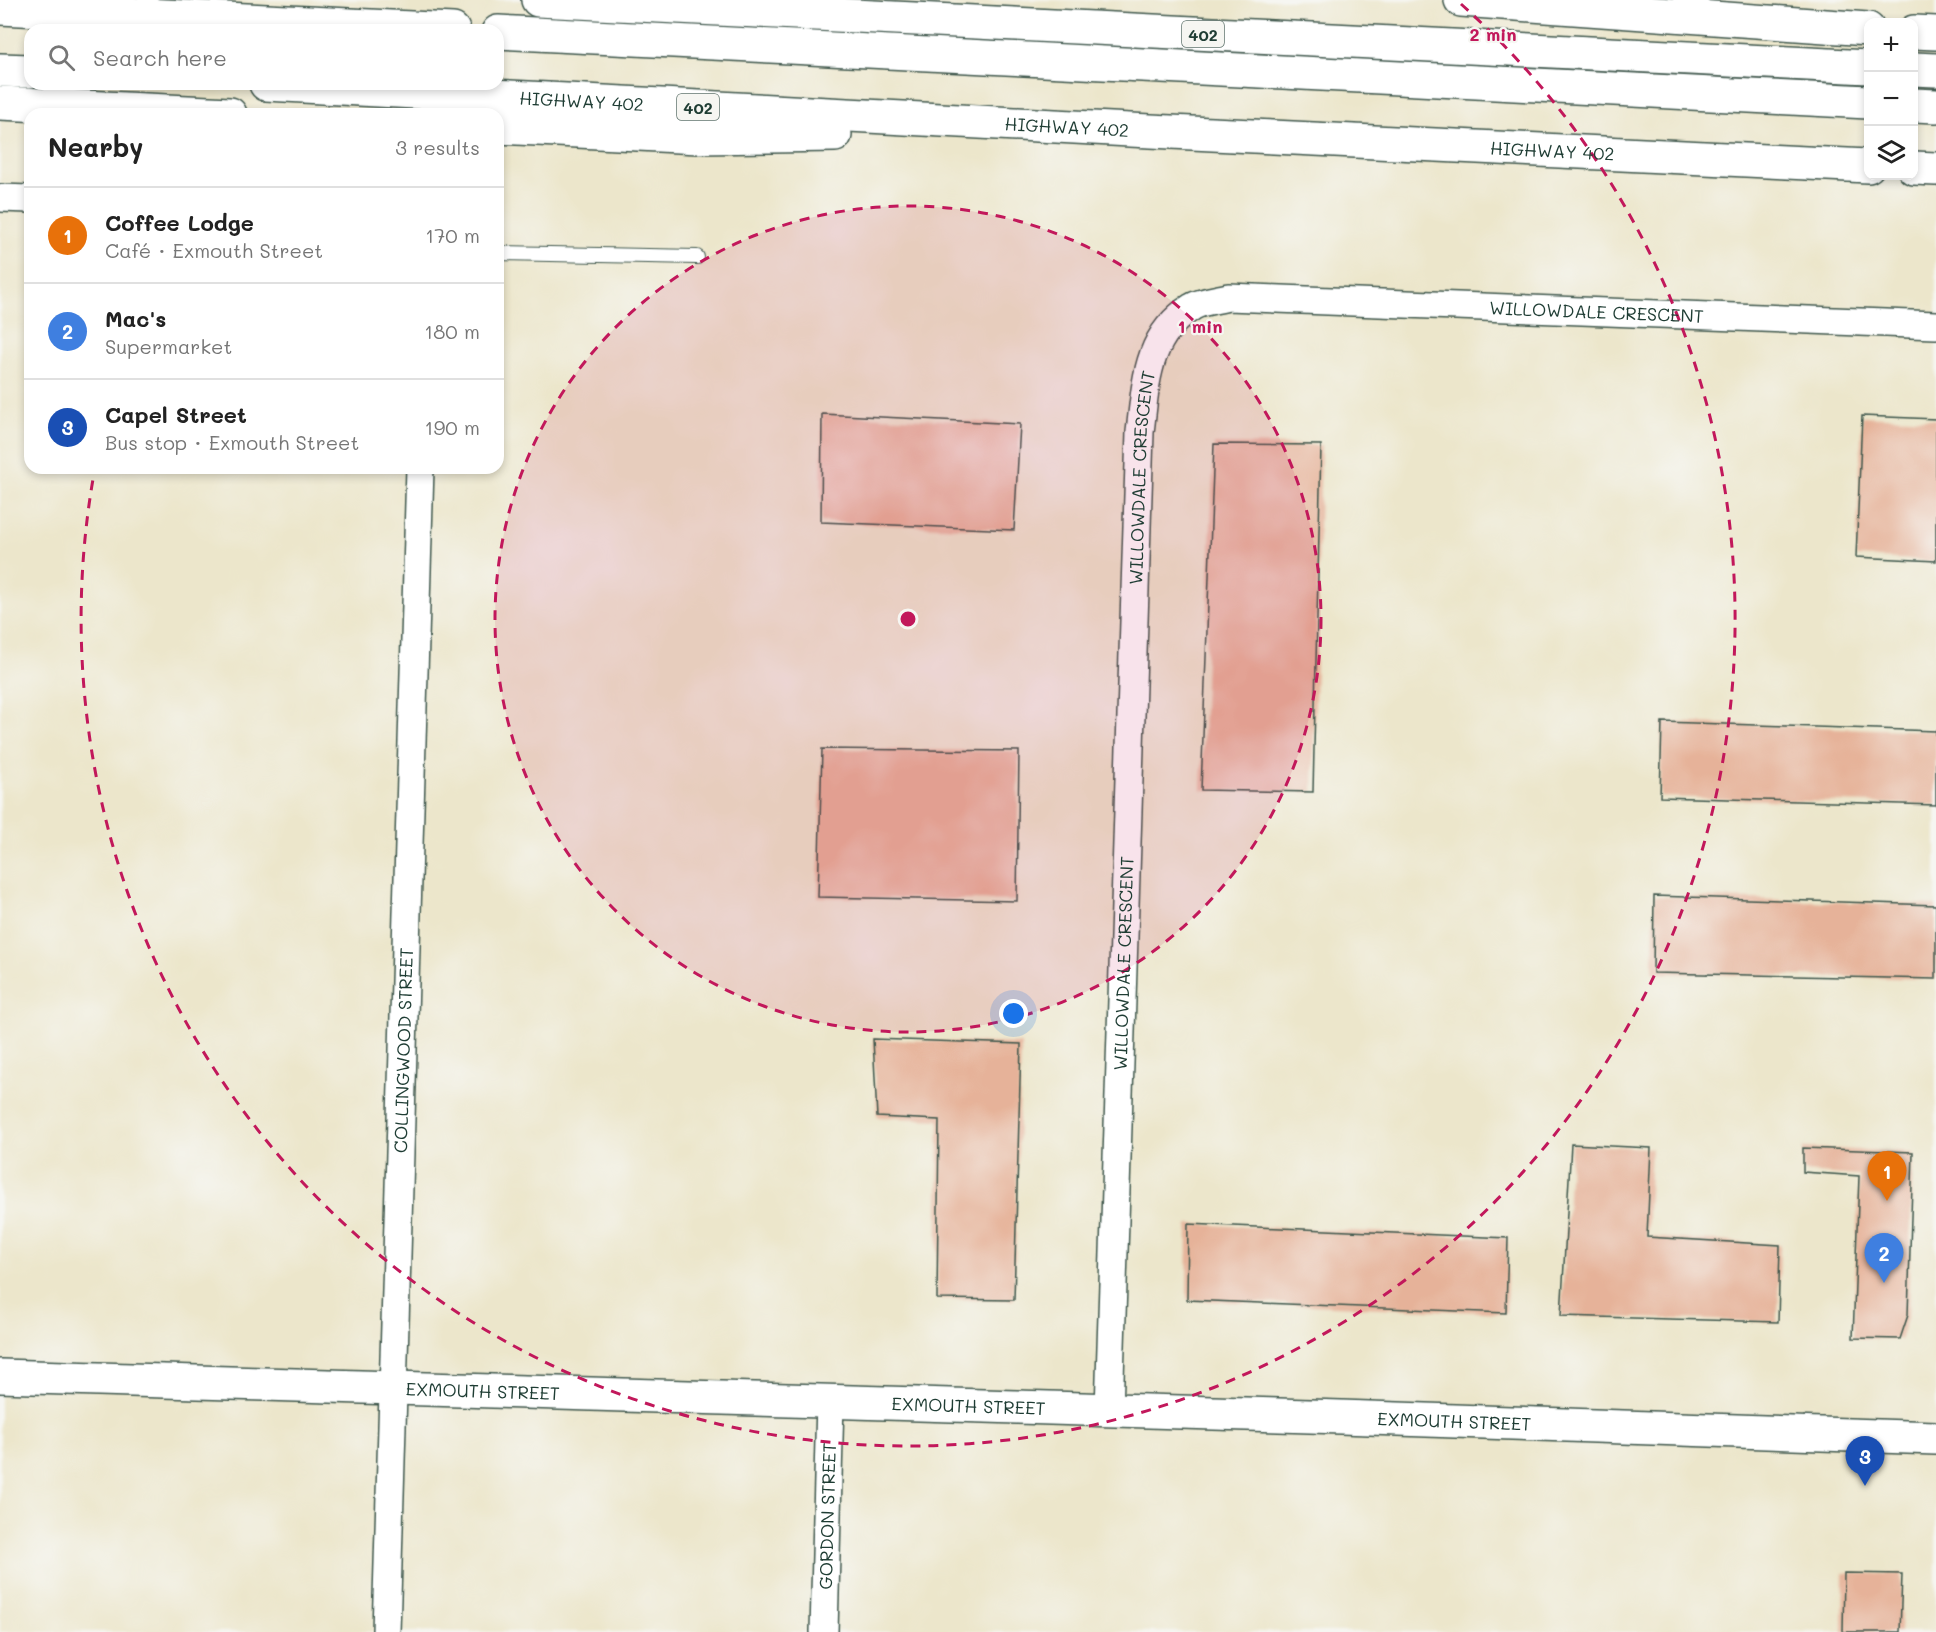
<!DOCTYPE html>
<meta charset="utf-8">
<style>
body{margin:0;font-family:Mali,sans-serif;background:#f6f6f6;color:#222}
.controls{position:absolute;right:18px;top:18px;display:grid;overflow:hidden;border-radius:12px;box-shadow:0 3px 9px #0003}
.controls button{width:54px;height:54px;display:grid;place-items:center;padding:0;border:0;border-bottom:2px solid #e0e0e0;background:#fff;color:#222;font:30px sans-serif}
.you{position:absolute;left:1014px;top:1014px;width:21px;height:21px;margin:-15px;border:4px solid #fff;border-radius:50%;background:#1a73e8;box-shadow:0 0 0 9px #1a73e833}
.badge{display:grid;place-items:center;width:39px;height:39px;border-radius:50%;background:#2563eb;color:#fff;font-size:20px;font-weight:700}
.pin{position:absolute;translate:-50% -50px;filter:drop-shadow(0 2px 3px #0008)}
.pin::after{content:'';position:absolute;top:32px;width:21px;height:18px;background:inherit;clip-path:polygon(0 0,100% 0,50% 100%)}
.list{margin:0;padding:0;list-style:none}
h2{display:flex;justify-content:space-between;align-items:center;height:78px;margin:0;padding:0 24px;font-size:26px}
h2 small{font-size:20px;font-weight:400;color:#767676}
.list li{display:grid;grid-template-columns:39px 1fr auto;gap:18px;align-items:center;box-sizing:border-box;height:96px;padding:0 24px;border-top:2px solid #e0e0e0}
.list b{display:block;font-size:22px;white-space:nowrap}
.list p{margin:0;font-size:20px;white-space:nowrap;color:#767676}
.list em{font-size:20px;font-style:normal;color:#767676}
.icon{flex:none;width:33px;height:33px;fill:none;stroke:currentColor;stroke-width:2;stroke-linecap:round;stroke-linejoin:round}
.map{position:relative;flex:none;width:1936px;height:1632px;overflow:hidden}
.search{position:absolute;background:#fff;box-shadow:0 3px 9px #0003;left:24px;top:24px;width:480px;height:66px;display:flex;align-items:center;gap:15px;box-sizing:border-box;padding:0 21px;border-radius:18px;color:#767676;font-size:22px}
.panel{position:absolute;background:#fff;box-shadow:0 3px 9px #0003;left:24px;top:108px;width:480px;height:366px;border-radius:18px}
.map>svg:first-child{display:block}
.building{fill:#e6b299}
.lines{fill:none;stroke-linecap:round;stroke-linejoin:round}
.service-casing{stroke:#3e564b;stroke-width:16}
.minor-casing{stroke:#3e564b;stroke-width:30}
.secondary-casing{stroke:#3e564b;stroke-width:36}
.motorway-casing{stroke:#3e564b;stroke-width:36}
.service{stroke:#fff;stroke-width:14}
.minor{stroke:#fff;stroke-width:27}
.secondary{stroke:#fff;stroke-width:33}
.motorway{stroke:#fff;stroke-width:33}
.ring{fill:none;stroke:#c2185b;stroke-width:3;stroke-dasharray:10 8}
.labels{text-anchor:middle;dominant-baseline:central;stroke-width:4.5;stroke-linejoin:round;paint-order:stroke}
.shield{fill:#f6f6f2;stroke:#60746d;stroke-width:1.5}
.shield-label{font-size:16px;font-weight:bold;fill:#1f3d34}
.street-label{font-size:18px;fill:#1f3d34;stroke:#f6f6f2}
.centre{fill:#c2185b;stroke:#f6f6f2;stroke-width:3}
.ring-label{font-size:18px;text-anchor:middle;font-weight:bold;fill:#c2185b;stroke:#f6f6f2;stroke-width:4.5;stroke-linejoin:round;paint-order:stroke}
</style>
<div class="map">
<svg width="1936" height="1632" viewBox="0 0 1936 1632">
<rect width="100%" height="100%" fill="#f6f6f2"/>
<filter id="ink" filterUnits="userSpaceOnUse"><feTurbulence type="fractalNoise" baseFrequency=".0167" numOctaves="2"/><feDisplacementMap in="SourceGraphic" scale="12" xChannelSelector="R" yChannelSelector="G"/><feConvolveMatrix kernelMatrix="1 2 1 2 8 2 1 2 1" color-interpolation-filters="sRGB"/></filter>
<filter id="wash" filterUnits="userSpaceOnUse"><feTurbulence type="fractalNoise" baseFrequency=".008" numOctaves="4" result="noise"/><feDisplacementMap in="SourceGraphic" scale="24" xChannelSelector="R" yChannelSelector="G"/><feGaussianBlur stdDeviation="1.35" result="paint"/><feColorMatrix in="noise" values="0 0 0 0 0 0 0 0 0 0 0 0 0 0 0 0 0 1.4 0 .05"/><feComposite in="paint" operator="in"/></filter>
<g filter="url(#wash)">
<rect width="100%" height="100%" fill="#ece6cb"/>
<g id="blocks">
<path class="building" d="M822,414l198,10 -6,106 -193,-8z
M1862,416l74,3v142l-80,-4z
M1214,444l107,1 -8,347 -112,-2z
M1662,722l274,9v74l-276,-8z
M822,749l197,2 -2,150 -199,-4z
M1654,896l282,9v74l-283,-6z
M873,1039l148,5 -7,256 -77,-1 2,-179 -62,-3z
M1571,1144l80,4 -4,89 133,8 -2,77 -217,-6z
M1803,1148l110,4 -5,163 -8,24 -47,-1 6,-162 -56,-4z
M1188,1224l320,14 -2,75 -319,-13z
M1844,1573l58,1 -2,58h-57z"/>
</g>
</g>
<g filter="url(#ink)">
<use href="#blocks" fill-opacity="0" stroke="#3e564b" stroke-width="1.5"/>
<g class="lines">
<defs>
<path id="service" d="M498,253l199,4"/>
<g id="minor">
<path d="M0,198l30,1"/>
<path id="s1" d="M1109,1410l31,-978c6,-49 6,-96 52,-125 9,-6 25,-7 36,-10l708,28"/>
<path id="s2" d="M386,1632l34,-1164"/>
<path id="s3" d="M824,1632l6,-231"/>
</g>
<g id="secondary">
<path id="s4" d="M0,1376l1341,41 595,21"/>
</g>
<g id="motorway">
<path d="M538,0l1330,67"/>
<path d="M1461,0l407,29"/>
<path d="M0,8l453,22"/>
<path d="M498,32l1370,70"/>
<path d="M1914,32l22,1"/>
<path d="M1914,69l22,1"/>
<path d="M0,70l30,1"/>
<path id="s5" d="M266,84l864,46 738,36"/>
<path d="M0,103l230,11"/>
<path d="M1914,105l22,1"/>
<path d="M498,127l201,10 136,-2"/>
<path d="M1914,168l22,1"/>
</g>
</defs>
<use href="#service" class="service-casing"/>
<use href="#minor" class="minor-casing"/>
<use href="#secondary" class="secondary-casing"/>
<use href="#motorway" class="motorway-casing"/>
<use href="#service" class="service"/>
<use href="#minor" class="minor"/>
<use href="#secondary" class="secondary"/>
<use href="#motorway" class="motorway"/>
</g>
</g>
<circle cx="908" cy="619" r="413" fill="#c2185b" fill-opacity=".12"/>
<g class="ring">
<circle cx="908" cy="619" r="413"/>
<path d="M1461 4A827 827 0 1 1 95 468"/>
</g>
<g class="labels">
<g class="shield">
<rect x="1182" y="21" width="42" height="26" rx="4.5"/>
<rect x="677" y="94" width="42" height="26" rx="4.5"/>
</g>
<g class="shield-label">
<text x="1203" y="34">402</text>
<text x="698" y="107">402</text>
</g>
<g class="street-label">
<text stroke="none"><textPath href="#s5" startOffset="316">HIGHWAY 402</textPath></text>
<text stroke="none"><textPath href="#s5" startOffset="802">HIGHWAY 402</textPath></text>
<text stroke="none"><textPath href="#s5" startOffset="1288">HIGHWAY 402</textPath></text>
<text stroke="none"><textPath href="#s1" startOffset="1526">WILLOWDALE CRESCENT</textPath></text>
<text stroke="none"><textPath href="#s1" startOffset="933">WILLOWDALE CRESCENT</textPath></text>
<text stroke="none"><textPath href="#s1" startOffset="447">WILLOWDALE CRESCENT</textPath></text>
<text stroke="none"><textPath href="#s2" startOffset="582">COLLINGWOOD STREET</textPath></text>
<text stroke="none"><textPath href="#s4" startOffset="483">EXMOUTH STREET</textPath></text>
<text stroke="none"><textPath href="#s4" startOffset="969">EXMOUTH STREET</textPath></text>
<text stroke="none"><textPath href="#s4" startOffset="1455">EXMOUTH STREET</textPath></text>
<text stroke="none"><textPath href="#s3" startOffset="116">GORDON STREET</textPath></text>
</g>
</g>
<circle cx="908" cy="619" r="9" class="centre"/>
<g class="ring-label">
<text x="1493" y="41">2 min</text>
<text x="1200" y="333">1 min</text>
</g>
</svg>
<div class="controls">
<button>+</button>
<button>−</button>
<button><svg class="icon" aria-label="layers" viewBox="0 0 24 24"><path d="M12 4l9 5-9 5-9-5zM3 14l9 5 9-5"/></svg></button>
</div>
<div class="you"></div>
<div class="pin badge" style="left:1887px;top:1201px;background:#e8710a">1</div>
<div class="pin badge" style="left:1884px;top:1283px;background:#3f7fe0">2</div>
<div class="pin badge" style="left:1865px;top:1486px;background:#1a4fb4">3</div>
<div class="search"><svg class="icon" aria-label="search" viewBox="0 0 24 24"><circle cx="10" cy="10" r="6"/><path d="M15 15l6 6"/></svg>Search here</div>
<section class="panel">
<h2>Nearby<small>3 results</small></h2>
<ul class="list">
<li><span class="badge" style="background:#e8710a">1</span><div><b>Coffee Lodge</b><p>Café · Exmouth Street</p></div><em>170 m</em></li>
<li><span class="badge" style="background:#3f7fe0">2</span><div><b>Mac's</b><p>Supermarket</p></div><em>180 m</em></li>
<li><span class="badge" style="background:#1a4fb4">3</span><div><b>Capel Street</b><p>Bus stop · Exmouth Street</p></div><em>190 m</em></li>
</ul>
</section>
</div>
